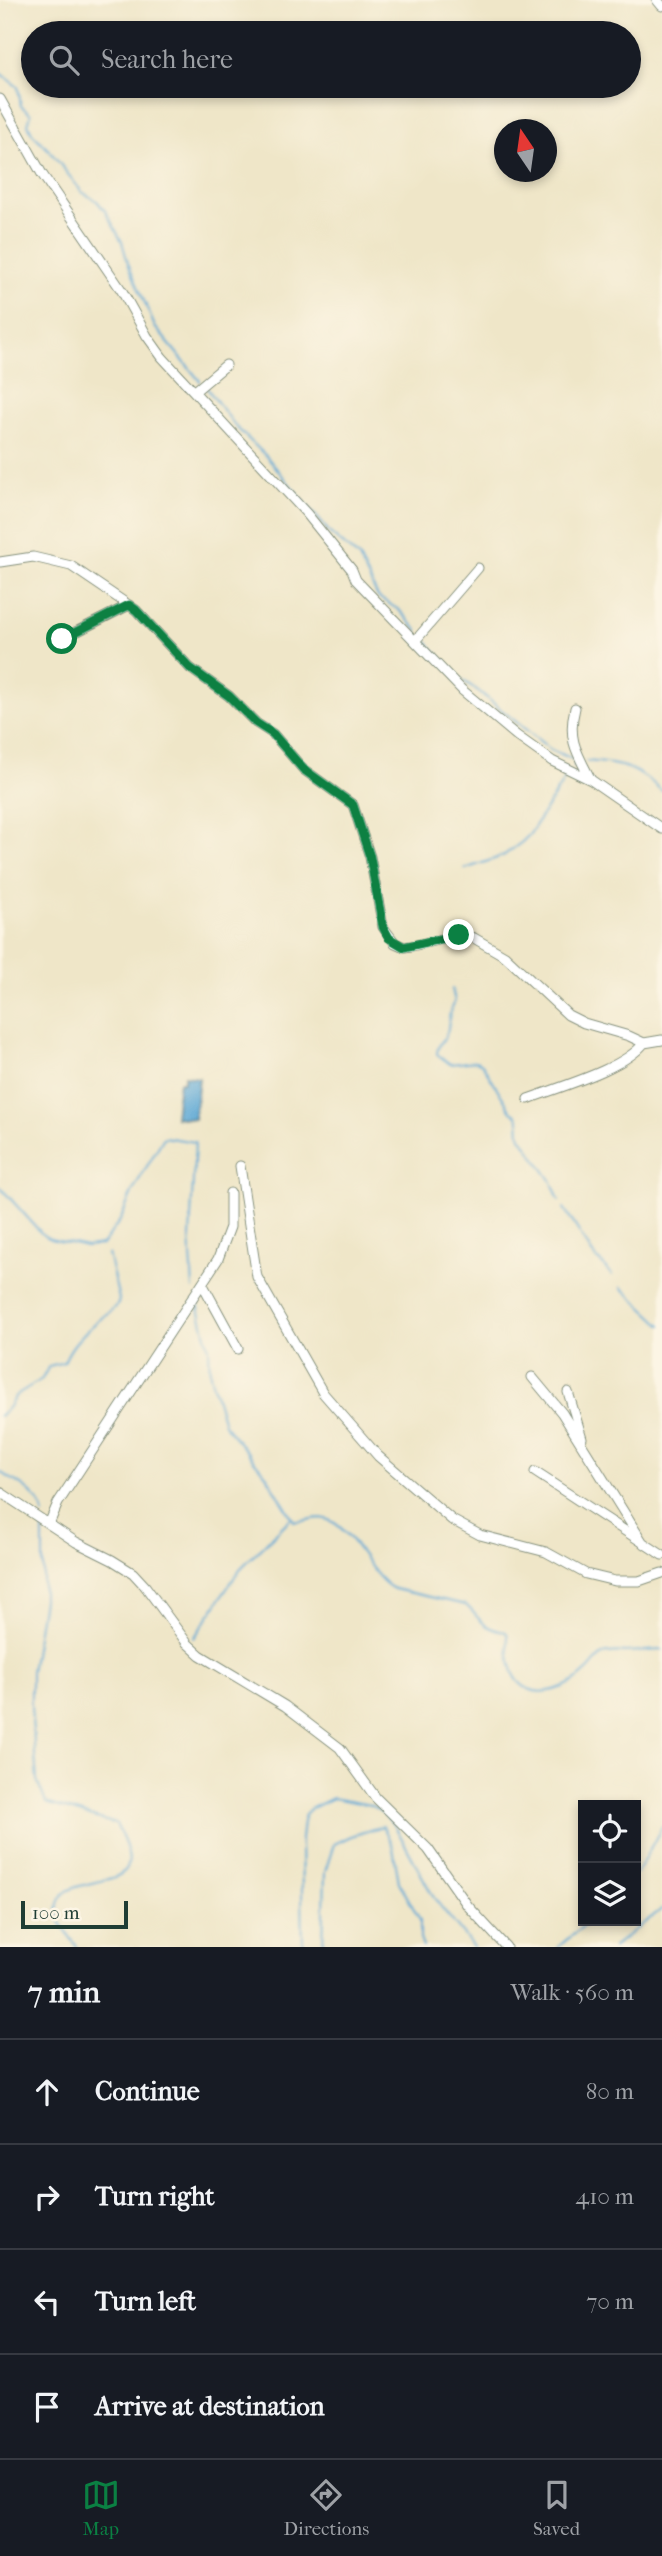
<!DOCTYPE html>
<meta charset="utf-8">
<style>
body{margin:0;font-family:"IM FELL French Canon",serif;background:#242831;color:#f1f3f6}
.controls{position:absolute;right:21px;bottom:21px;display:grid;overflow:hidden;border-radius:0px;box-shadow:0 4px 10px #0003}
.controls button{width:63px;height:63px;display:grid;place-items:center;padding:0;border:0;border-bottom:2px solid #363941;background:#171b24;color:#f1f3f6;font:35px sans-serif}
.compass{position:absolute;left:494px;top:119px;width:63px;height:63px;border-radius:50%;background:#171b24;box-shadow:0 4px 10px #0003;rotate:347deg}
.scale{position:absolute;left:21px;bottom:18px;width:107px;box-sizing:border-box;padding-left:7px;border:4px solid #1f3d34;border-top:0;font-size:19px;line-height:24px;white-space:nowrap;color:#1f3d34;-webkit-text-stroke:5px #fcf5e5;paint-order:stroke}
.stop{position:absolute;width:21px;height:21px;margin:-16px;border:5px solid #0b8043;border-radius:50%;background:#fff}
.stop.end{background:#0b8043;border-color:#fff;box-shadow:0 2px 7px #0008}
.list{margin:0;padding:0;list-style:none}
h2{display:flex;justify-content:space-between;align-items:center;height:91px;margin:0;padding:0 28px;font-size:30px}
h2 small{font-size:23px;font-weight:400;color:#9ea1a6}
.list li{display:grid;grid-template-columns:46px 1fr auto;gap:21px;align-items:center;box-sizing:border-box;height:105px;padding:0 28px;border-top:2px solid #363941}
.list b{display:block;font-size:26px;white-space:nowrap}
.list em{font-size:23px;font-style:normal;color:#9ea1a6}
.icon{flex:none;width:38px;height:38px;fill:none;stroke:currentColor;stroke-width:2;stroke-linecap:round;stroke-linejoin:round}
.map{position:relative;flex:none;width:662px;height:1947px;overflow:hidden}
.search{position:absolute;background:#171b24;box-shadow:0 4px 10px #0003;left:21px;right:21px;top:21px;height:77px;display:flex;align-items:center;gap:18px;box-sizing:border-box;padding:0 24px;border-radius:38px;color:#9ea1a6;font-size:26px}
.sheet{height:511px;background:#171b24}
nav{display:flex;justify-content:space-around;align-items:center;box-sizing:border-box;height:98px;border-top:2px solid #363941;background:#171b24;font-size:19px;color:#9ea1a6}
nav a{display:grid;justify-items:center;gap:4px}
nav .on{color:#0b8043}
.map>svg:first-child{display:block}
.water{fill:#5ca7d5;stroke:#3e7284;stroke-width:2}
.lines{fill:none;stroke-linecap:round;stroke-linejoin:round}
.stream{stroke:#5ca7d5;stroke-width:2}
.street-casing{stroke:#87927e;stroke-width:11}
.street{stroke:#fff;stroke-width:9}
.route{stroke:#0b8043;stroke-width:9}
</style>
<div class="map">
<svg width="662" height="1947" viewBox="0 0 662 1947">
<rect width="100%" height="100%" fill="#fcf5e5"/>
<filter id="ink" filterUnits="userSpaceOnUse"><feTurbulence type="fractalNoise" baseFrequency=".0143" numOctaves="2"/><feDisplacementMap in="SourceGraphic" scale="14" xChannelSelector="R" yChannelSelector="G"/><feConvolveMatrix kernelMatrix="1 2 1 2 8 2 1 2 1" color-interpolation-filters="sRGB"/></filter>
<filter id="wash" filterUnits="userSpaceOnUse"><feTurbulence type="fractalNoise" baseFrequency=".00686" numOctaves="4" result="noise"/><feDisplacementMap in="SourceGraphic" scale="28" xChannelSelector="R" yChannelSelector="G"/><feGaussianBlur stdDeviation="1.57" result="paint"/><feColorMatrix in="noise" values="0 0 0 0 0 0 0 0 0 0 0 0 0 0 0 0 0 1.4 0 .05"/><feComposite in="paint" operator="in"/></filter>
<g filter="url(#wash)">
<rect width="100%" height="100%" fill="#efe6c8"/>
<path class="water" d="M184,1076l15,2 -5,41 -19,-2 4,-35h5z"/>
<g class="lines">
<path class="stream" d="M0,73l18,14 3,19 10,8 -3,10 4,9 17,17 33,42 15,9 9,11 16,30 6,21 27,64 45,54
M206,387l31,41 29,28 65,78 28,24 19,39 21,13 19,21
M423,637l32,38 22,15 74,60 27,11 -4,5
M586,761c36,3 50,6 76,30
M465,869l38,-13 19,-14 8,-8 39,-62
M452,989l3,12c-7,14 -5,13 -7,27 -1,11 -11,15 -11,26l13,10 26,-3 6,3 29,47c13,6 6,16 10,26l30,43 8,20
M0,1187l43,48 7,4 37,8 15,-2 19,-26 11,-27 32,-55 31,5 -5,95 3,52
M564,1208l28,45 20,22
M621,1287l41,38
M197,1300l12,48 1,27 14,49 43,52 27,45c11,2 21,-5 32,-2 26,7 44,59 68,70l72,16c16,15 15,23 40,27l2,4c-1,12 2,36 11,46 18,20 52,5 68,-11 7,-6 10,-14 19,-18l56,-3
M0,1416l8,-8 8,-13 26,-16 7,-13 15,-4c11,-27 34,-39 54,-58l1,-5 -11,-45
M0,1472c18,11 39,21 44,43
M43,1525v75l-12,72v35l6,73 9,23 70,21c5,11 16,31 12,42 -10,24 -77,8 -70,48 1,11 13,23 19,33
M194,1638l46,-69 51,-51
M636,1874l26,-47
M303,1947l-2,-108 2,-18 2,-7 5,-5 23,-11 37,7 12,7 13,14 39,72 39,49
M323,1947l2,-75 9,-28 17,-8 32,-10 10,22 6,34 21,38v19l3,8
M558,1947l31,-26
M613,1947l49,-38"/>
</g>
</g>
<g filter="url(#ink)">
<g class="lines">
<defs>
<path id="street" d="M657,0l5,6
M0,99l42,75 80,117 25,45 15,21 145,157 45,56 4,10 106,110 55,46 35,25 39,19 71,49
M195,391l31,-26
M0,562l33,-5 38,9 65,44 54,58 39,28 27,27 17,11 30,35 50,36 17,52 13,70 12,16 9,4 8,-1 47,-11 15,3 31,18 63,59 16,8 45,13 15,7 18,-3
M62,639l67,-34
M415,641l63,-73
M575,708c-8,31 2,45 16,72
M528,1099c31,-12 96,-30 116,-56
M240,1166l17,111 66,116 55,63 74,64 28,15 66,17 40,22 29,7h24l23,-8
M203,1285l35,64
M532,1377l30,36 81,130
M568,1392l14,46
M535,1472l127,83
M0,1492l76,50 36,18 21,13 12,13 42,57 13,12 85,51 55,42 36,50 52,51 40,57 38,41
M49,1524l9,-21 160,-244 12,-32v-34"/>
</defs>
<use href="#street" class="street-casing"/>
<use href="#street" class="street"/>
</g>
</g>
<g class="lines" filter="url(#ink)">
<path class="route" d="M62,639l67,-34 7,5 54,58 39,28 27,27 17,11 30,35 50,36 17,52 13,70 6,11 15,9 55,-12"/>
</g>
</svg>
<div class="controls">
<button><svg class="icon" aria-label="locate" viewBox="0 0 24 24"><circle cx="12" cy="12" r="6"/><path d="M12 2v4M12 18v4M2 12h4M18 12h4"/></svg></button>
<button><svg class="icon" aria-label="layers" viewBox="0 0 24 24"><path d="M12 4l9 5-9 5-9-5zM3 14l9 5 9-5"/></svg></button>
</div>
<svg class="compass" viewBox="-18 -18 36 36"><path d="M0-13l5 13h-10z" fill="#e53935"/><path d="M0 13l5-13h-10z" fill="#9ea1a6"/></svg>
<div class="scale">100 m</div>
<div class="stop" style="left:62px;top:639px"></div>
<div class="stop end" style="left:459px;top:935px"></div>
<div class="search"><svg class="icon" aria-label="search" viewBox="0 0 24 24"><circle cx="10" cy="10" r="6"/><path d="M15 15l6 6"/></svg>Search here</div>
</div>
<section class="sheet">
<h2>7 min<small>Walk · 560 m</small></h2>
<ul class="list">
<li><svg class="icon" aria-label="ahead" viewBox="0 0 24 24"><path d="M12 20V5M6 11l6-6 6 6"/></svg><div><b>Continue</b></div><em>80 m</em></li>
<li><svg class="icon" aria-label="right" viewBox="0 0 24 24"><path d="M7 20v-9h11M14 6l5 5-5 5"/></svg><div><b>Turn right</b></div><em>410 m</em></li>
<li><svg class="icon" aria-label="left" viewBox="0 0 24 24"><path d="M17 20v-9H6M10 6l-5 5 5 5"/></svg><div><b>Turn left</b></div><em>70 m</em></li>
<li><svg class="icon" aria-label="arrive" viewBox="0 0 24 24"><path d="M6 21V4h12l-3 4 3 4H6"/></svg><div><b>Arrive at destination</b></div></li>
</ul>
</section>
<nav>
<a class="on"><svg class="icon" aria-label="map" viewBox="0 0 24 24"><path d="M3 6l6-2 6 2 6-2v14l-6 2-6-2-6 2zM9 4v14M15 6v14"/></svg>Map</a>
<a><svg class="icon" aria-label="directions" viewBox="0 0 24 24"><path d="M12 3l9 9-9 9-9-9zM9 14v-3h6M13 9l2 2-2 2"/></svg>Directions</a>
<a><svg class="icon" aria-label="saved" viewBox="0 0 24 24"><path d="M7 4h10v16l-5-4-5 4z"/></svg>Saved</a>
</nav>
